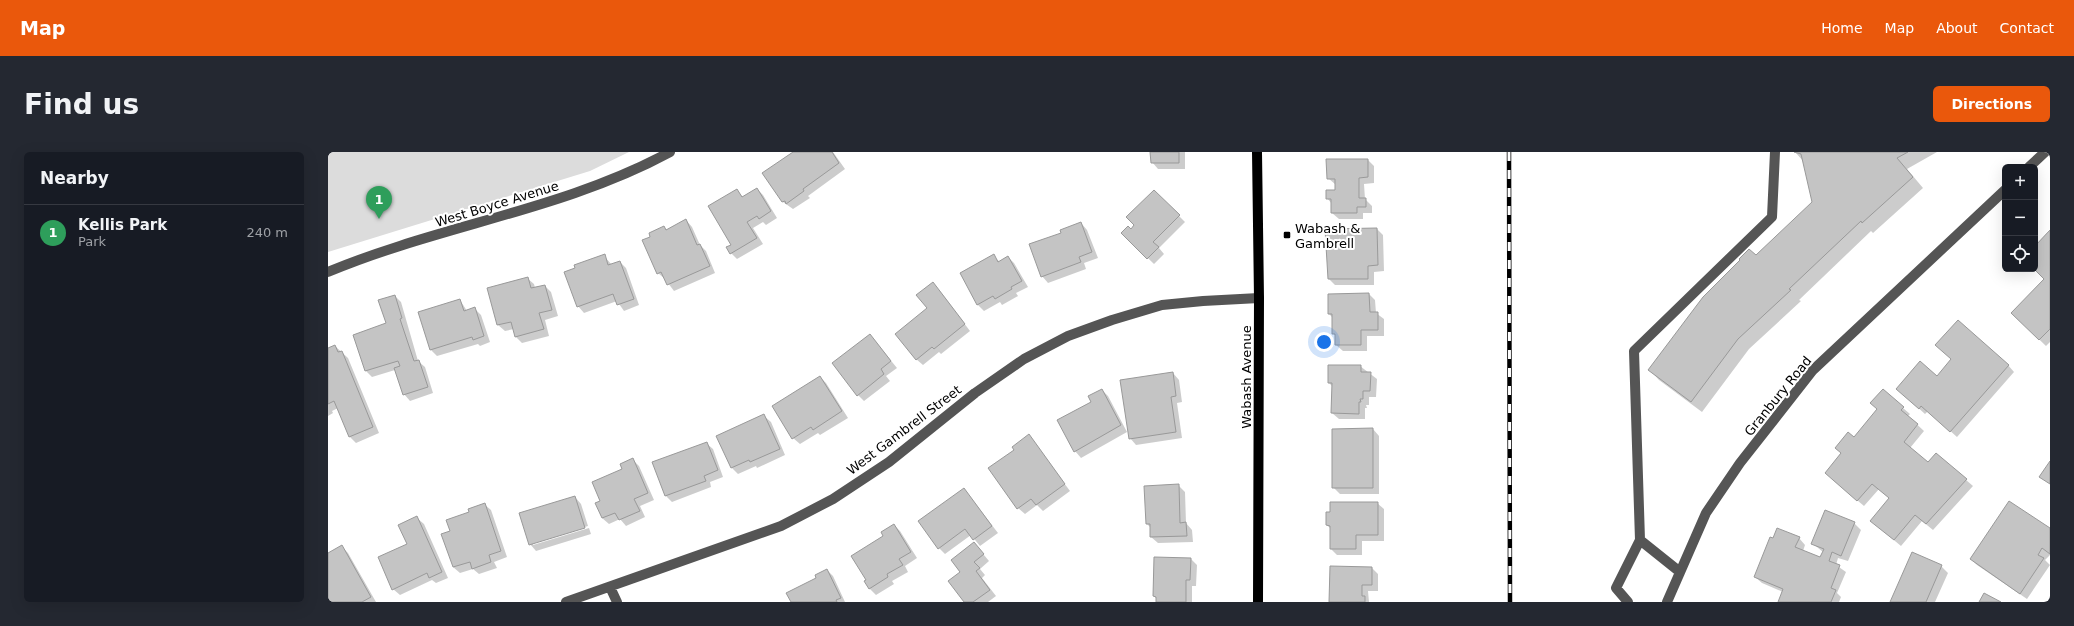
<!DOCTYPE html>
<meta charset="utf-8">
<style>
body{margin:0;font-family:"DejaVu Sans",sans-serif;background:#242831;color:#f1f3f6}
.controls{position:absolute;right:12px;top:12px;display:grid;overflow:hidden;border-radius:6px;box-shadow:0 4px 16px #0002}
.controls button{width:36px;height:36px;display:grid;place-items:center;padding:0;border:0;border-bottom:1px solid #363941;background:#171b24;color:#f1f3f6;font:20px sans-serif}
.you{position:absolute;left:996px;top:190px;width:14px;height:14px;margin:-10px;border:3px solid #fff;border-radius:50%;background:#1a73e8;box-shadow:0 0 0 6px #1a73e833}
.badge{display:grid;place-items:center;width:26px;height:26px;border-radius:50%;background:#ea580c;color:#fff;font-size:13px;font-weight:700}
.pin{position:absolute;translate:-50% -33px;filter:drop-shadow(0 1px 2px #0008)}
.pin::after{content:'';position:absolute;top:21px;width:14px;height:12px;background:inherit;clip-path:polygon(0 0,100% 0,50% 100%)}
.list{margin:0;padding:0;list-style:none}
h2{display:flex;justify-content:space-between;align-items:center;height:52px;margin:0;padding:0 16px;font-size:17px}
h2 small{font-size:13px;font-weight:400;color:#9ea1a6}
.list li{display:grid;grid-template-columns:26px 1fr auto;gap:12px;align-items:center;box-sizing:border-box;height:56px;padding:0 16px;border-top:1px solid #363941}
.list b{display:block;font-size:15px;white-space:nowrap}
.list p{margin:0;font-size:13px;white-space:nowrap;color:#9ea1a6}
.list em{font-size:13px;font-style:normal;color:#9ea1a6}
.icon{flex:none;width:22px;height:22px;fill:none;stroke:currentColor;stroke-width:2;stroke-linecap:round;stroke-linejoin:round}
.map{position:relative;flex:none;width:1722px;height:450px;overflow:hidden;border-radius:6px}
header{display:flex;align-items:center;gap:24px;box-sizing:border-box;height:56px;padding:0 20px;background:#ea580c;color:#fff}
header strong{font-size:19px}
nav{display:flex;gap:22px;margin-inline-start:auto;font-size:14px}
.intro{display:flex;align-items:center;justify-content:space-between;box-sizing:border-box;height:96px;padding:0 24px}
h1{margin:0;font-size:28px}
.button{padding:10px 18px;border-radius:6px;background:#ea580c;color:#fff;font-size:14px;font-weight:700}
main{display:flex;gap:24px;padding:0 24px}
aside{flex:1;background:#171b24;border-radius:6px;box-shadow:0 4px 16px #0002}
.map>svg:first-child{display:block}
.green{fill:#dcdcdc}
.shadow{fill:#0003}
.building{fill:#c4c4c4;stroke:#999}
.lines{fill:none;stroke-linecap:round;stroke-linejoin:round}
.minor{stroke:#555;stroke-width:10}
.major{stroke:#000;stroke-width:10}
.rail-casing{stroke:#000;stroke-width:4.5}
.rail{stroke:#fff;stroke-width:3;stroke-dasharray:9;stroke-linecap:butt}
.poi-dot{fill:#000;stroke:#fff;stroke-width:1.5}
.labels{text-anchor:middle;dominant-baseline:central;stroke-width:4;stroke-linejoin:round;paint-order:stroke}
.street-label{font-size:13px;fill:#000;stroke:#fff}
.poi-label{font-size:13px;fill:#000;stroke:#fff;text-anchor:start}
</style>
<header>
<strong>Map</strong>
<nav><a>Home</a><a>Map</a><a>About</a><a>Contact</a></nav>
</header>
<div class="intro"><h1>Find us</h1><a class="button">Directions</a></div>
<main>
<aside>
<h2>Nearby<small></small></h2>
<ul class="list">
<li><span class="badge" style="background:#2e9e5b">1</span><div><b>Kellis Park</b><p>Park</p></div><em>240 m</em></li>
</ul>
</aside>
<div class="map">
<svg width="1722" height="450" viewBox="0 0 1722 450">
<rect width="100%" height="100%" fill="#fff"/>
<path class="green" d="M0,0h301l-39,19 -262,81z"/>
<path class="shadow" d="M466,0h39l12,17 -37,27 2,2 -17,11 -10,-7 -19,-28z
M823,0h34v17h-27l-6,-7z
M1467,0h142l-30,17 16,19 -50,45 -2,-2 -72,69 2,1 -52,48 -47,63 -43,-32 -10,-11 107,-112 57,-55 -9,-40z
M1040,8l6,6v17l-10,1 1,15 7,7v7h-9v6h-24l-7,-6v-9l-5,-6 9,-7v-6l-8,-7z
M429,37l6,6 14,23 -11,7 -3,-3 -10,6 10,16 -26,15 -6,-6 6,-62 6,6z
M826,39l31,31 -26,26 5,6 -10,10 -32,-31 9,-2z
M358,68l6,7 8,18 6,6 9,22 -41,18 -9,-12 -7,-6 -6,-36 12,-10 3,3z
M753,71l6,7 11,28 -14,5 2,6 -38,14 -6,-7 20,-42z
M998,77h51l6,6 1,36 -10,1v13h-39l-6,-6z
M1722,80v110l-4,4 -34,-33 33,-34z
M276,104l8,9 8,-3 6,6 13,37 -15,6 -7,-10 -33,12 -6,-7 -1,-37z
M665,104l7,6 8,-5 6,6 14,24 -12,6 2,3 -16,9 -2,-3 -16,9 -6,-6 -17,-32z
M199,126l7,6 1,4 10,-2 6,6 7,24 -13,4 4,16 -27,7 -6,-6 -2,-8 -9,2 -7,-6z
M611,138l31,41 -29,23 -2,-2 -16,13 -7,-6 12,-50z
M1041,142l6,6 1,13 8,6v17h-17v15h-24l-7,-6v-9l-3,-3v-15l-4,-4z
M67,144l6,6 17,59 7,6 8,26 -23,8 -6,-7 -9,-24 -23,7 -6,-6 -11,-35 32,-12z
M132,148l7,11 8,-2 6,6 9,27 -10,4 -2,-2 -41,12 -6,-6 -12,-37z
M542,183l27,33 -11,8 4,5 -26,20 -6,-6z
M7,194l13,12 31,75 -23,10 -6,-6 -12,-29 -6,3 1,2 -5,3v-67z
M1680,213l6,7 -57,65 -29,-26 -3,3 -21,-19 33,-18z
M1032,214l17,13 -1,18h-7v8h-3l1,3h-2v11h-26l-7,-6 1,-26 -4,-4z
M845,221l6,7 3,22 -5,1 5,35 -46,7 -6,-7z
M492,225l6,6 22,35 -28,17 -2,-2 -18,11 -7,-6z
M774,238l6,6 19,36 -46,26 -6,-7 17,-49z
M1555,238l20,18 7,6 -2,2 16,15 -14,17 18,16 8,-10 37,32 -40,44 -11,-9 -21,25 -23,-19 12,-28 -11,-10 -15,17 -32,-27 22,-41 24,-29z
M436,264l7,6 14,33 -28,13 -1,-2 -18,8 -6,-6z
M1045,277l6,7v58h-39l-7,-7z
M701,284l41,55 -27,20 -6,-6 -12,9 -7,-6 -3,-58z
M378,291l7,6 10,28 -13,5 1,5 -39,15 -6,-6z
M304,307l7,7 15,34 -14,6 5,11 -19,9 -6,-7 -11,5 -7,-6 -1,-16 22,-33z
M850,333l7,7 1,31 6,7 1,12 -35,1 -7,-6v-9l-4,-4z
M636,337l34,44 -18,13 -9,-11 -26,19 -6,-6z
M247,345l6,7 7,22 -55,17v2l56,-17 2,6 -55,17 -6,-7z
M1049,351l7,6v32h-22v14h-25l-6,-6v-20l-4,-4z
M156,352l7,6 16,47 -13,5 3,6 -18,6 -6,-5 -13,4 -7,-6 -2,-36 19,-19z
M89,366l7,6 24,54 -12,5 -4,-3 -32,15 -7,-6z
M1526,371l7,7 -13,31 -10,-3 -2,7 10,7 -9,21 4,4 -2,5h-60l4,-10 -21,-9 -7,-6 44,-39 6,7 -2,6 18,7 2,-6 -11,-9z
M566,373l6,6 17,27 -12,8 3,6 -16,9 2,3 -18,11 -7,-7 16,-52z
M1722,377v26l-5,5 5,5 -23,34 -50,-34 -6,-6z
M646,391l15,18 -9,8 5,6 -3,3 14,18 -8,6h-22l-5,-30z
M14,395l6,6 28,49h-48v-48z
M863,407l6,6 -1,21h-4v16h-35v-3l-3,-3z
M1613,414l7,7 -13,29h-44z
M1044,416l6,6v17h-10l1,11h-39z
M499,418l6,6 12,26h-53z"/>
<path class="building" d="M465,0h39l7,11 -36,26 1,2 -18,13 -1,-3 -3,1 -20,-29z
M822,0h29v11h-28z
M1466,0h114l-11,6 16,19 -51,46 -1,-2 -72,68 2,1 -53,49 -47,63 -43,-32 55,-73 37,-37 -1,-1 10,-10 7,6 56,-53 -11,-48z
M998,7h42v18l-9,1v20h7v9h-9v6h-26v-14h-5v-9h9v-11h-8z
M429,36l14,23 -12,8 -2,-3 -10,6 10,16 -27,16 -4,-7 5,-2 -23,-39 29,-17 5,8z
M826,38l26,25 -27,27 6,5 -12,12 -26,-26 7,-7 3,3 3,-4 -8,-8z
M358,67l11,26 3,-1 10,22 -43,19 -6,-13 -4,2 -15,-34 8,-3 -1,-4 15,-7 2,4z
M753,70l11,30 -13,5 2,5 -40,15 -12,-33 32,-11 -1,-3z
M1049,76l1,37 -10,1v13h-40l-3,-50z
M1722,78v99l-11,11 -28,-27 33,-34 -10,-10 1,-23z
M277,102l3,11 12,-4 14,38 -17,6 -4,-11 -36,13 -13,-35 11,-4 -1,-3z
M666,102l4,8 10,-6 14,25 -11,6 1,2 -17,10 -2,-3 -16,9 -17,-32z
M200,125l3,11 14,-3 7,25 -13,3 5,16 -29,8 -4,-15 -14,3 -10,-37z
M605,130l32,42 -31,25 -2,-2 -16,13 -21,-26 32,-26 -11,-13z
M1041,141l1,19h8v18h-17v15h-26v-11h-3v-20h-4v-20z
M67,143l7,23 -2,1 14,42 5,-1 9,27 -25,8 -9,-27 6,-2 -2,-5 -33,10 -12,-36 33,-12 -8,-23z
M132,147l4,12 11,-4 9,29 -11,4 -1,-3 -42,13 -12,-38z
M1630,168l51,45 -59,67 -29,-26 -2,3 -23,-20 24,-28 17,15 14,-17 -16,-14z
M542,182l21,27 -10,8 3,5 -27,22 -25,-33z
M7,193l3,7 4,-1 31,76 -24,10 -15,-36 -6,3v-56z
M1000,213h33v7h10l-1,19h-7v8h-3l1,3h-2v12l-28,-1 1,-30h-4z
M845,220l3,24 -5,1 5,35 -47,7 -9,-59z
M492,224l22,35 -29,19 -2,-3 -19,12 -20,-33z
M774,237l19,36 -47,27 -17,-32 34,-18 -3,-6z
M1555,237l21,18 -3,3 17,14 -14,18 24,20 8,-9 31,26 -41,45 -11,-9 -21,25 -24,-19 19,-23 -17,-14 -15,17 -32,-28 16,-20 -6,-5 13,-16 6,5 23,-28 -7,-6z
M436,262l16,35 -30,13 -1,-2 -18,8 -15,-32z
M1045,276v60h-41v-59z
M701,282l36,50 -29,21 -5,-6 -14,10 -29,-41 26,-18 -2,-3z
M379,290l11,28 -14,6 2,5 -41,15 -13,-34z
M305,306l15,35 -14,6 6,12 -21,9 -4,-7 -13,5 -7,-15 5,-2 -8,-19 30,-13 -2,-5z
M1722,309v23l-11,-7z
M851,332l1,39 6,-1 1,14 -37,1v-13h-4l-2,-38z
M636,336l28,38 -19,14 -8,-11 -27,20 -20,-28z
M247,344l10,32 -56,17 -10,-32z
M1681,349l41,27v26l-8,-6 -4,7 6,3 -24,36 -50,-35z
M1002,350h48v33h-22v14h-26v-23l-4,-1v-13h4z
M157,351l16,48 -12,4 2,7 -19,7 -2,-7 -17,5 -12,-33 9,-3 -4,-11 23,-8 -1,-3z
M1497,358l30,12 -14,34 -9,-4 -3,9 11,4 -9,23 5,2 -5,12h-53l5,-13 -29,-12 16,-40 3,1 4,-10 23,9 -5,10 25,10 4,-8 -13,-5z
M89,364l25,56 -13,6 -2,-5 -35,17 -14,-33 29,-13 -9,-19z
M566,372l17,28 -12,7 4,6 -16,9 1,3 -19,12 -5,-8 2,-1 -15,-24 32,-20 -2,-4z
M646,390l10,12 -10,8 6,6 -4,3 14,19 -17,12h-9l-16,-21 12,-9 -9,-12z
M14,393l29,52 -9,5h-34v-49z
M1584,400l30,13 -16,37h-36z
M826,405l37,1 -1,22h-4v22h-30v-5l-3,-1z
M1002,414l42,1v18h-10v11h3v6h-36z
M499,417l14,29 -5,2 1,2h-46l-5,-9 30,-15 -1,-3z
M1656,441l17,9h-22z"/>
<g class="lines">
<path class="minor" d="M1701,15l16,-15
M0,120c112,-47 235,-62 342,-120
M1312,388l-6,-189 138,-134 3,-65
M282,435l7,15
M238,450l215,-76 52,-27 56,-37 86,-69 49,-34 44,-23 44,-16 50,-15 41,-4 56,-3
M1300,450l-12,-14 24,-48 40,32
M1339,450l39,-89 34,-50 73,-93 192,-180"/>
<path class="major" d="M929,0l2,146 -1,304"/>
<defs>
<path id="rail" d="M1181,0l1,450"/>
</defs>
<use href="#rail" class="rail-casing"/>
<use href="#rail" class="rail"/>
</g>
<rect class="poi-dot" x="955" y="79" width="8" height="8" rx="2"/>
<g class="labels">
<g class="street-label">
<text transform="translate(169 52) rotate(-17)">West Boyce Avenue</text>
<text transform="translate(918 225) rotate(-90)">Wabash Avenue</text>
<text transform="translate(1450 244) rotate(-51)">Granbury Road</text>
<text transform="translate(576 278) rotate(-37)">West Gambrell Street</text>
</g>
<g class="poi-label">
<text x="967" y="76">Wabash &amp;<tspan x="967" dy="15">Gambrell</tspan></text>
</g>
</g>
</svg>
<div class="controls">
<button>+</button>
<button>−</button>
<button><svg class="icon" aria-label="locate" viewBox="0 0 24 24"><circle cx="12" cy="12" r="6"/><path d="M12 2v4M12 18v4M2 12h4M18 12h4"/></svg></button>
</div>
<div class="you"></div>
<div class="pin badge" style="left:51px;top:67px;background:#2e9e5b">1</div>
</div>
</main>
